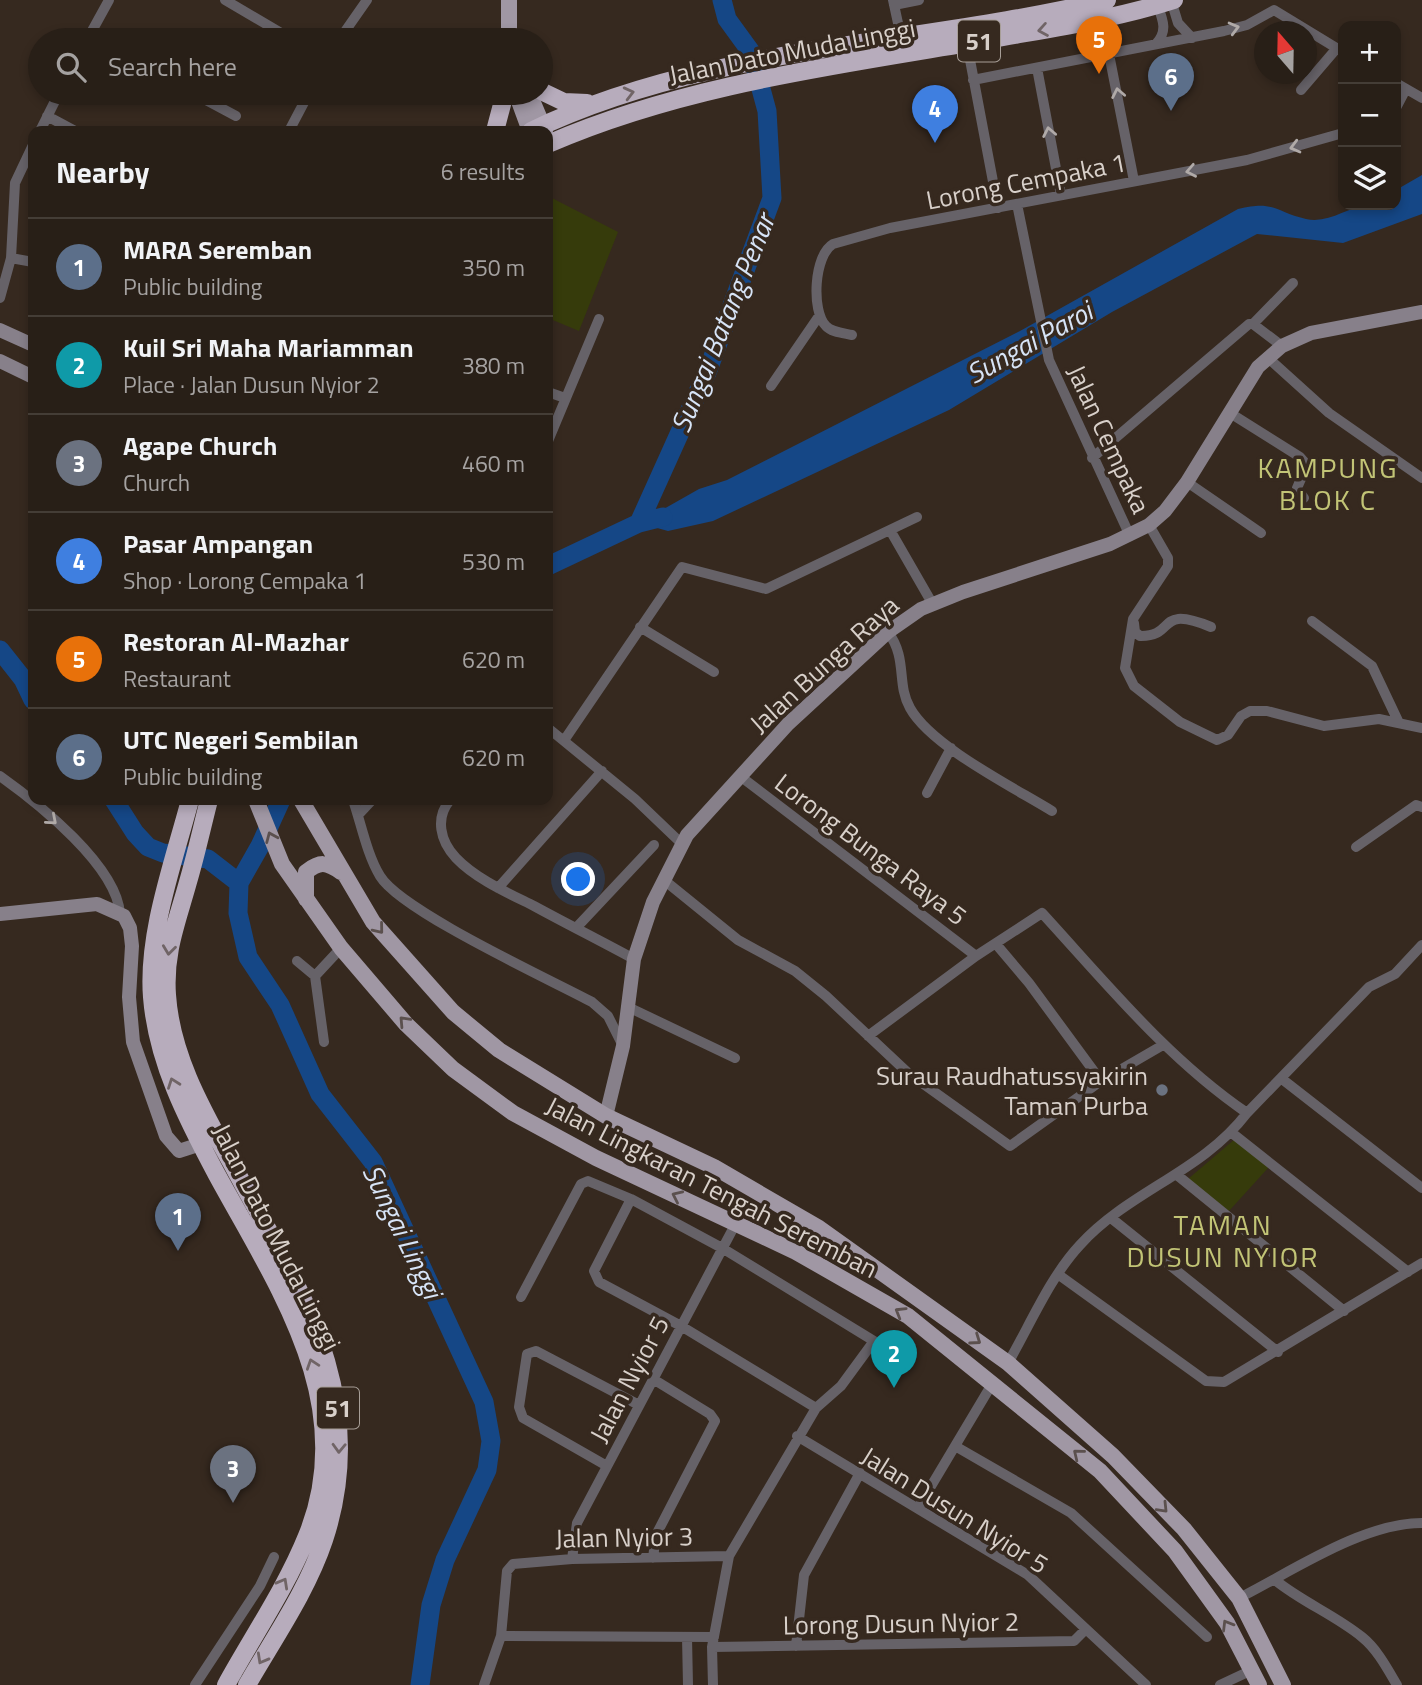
<!DOCTYPE html>
<meta charset="utf-8">
<style>
body{margin:0;font-family:"Titillium Web",sans-serif;background:#342c24;color:#f1f3f6}
.controls{position:absolute;right:21px;top:21px;display:grid;overflow:hidden;border-radius:14px;box-shadow:0 4px 10px #0003}
.controls button{width:63px;height:63px;display:grid;place-items:center;padding:0;border:0;border-bottom:2px solid #443d36;background:#281f17;color:#f1f3f6;font:35px sans-serif}
.compass{position:absolute;left:1254px;top:21px;width:63px;height:63px;border-radius:50%;background:#281f17;box-shadow:0 4px 10px #0003;rotate:340deg}
.you{position:absolute;left:579px;top:880px;width:24px;height:24px;margin:-18px;border:5px solid #fff;border-radius:50%;background:#1a73e8;box-shadow:0 0 0 10px #1a73e833}
.badge{display:grid;place-items:center;width:46px;height:46px;border-radius:50%;background:#8bbbb9;color:#fff;font-size:23px;font-weight:700}
.pin{position:absolute;translate:-50% -58px;filter:drop-shadow(0 2px 4px #0008)}
.pin::after{content:'';position:absolute;top:37px;width:24px;height:21px;background:inherit;clip-path:polygon(0 0,100% 0,50% 100%)}
.list{margin:0;padding:0;list-style:none}
h2{display:flex;justify-content:space-between;align-items:center;height:91px;margin:0;padding:0 28px;font-size:30px}
h2 small{font-size:23px;font-weight:400;color:#a5a2a1}
.list li{display:grid;grid-template-columns:46px 1fr auto;gap:21px;align-items:center;box-sizing:border-box;height:98px;padding:0 28px;border-top:2px solid #443d36}
.list b{display:block;font-size:26px;white-space:nowrap}
.list p{margin:0;font-size:23px;white-space:nowrap;color:#a5a2a1}
.list em{font-size:23px;font-style:normal;color:#a5a2a1}
.icon{flex:none;width:38px;height:38px;fill:none;stroke:currentColor;stroke-width:2;stroke-linecap:round;stroke-linejoin:round}
.map{position:relative;flex:none;width:1422px;height:1685px;overflow:hidden}
.search{position:absolute;background:#281f17;box-shadow:0 4px 10px #0003;left:28px;top:28px;width:525px;height:77px;display:flex;align-items:center;gap:18px;box-sizing:border-box;padding:0 24px;border-radius:38px;color:#a5a2a1;font-size:26px}
.panel{position:absolute;background:#281f17;box-shadow:0 4px 10px #0003;left:28px;top:126px;width:525px;height:679px;border-radius:14px}
.map>svg:first-child{display:block}
.green{fill:#363b0b}
.water{fill:#154786}
.lines{fill:none;stroke-linecap:round;stroke-linejoin:round}
.river{stroke:#154786;stroke-width:19}
.street{stroke:#666268;stroke-width:10}
.secondary{stroke:#87808a;stroke-width:14}
.primary{stroke:#a097a4;stroke-width:16}
.highway{stroke:#b7acbc;stroke-width:18}
.oneway{stroke:#b0aaa8}
.oneway2{stroke:#706466}
.oneway3{stroke:#5b504e}
.worship-dot{fill:#6b7280;stroke:#36291f;stroke-width:2.5}
.labels{text-anchor:middle;dominant-baseline:central;stroke-width:7;stroke-linejoin:round;paint-order:stroke}
.shield{fill:#36291f;stroke:#a79e97;stroke-width:2}
.shield-label{font-size:24px;font-weight:bold;fill:#d8d0ca}
.street-label{font-size:26px;fill:#d8d0ca;stroke:#36291f}
.poi-label{font-size:26px;fill:#d8d0ca;stroke:#36291f;text-anchor:end}
.water-label{font-size:28px;font-style:italic;fill:#d7e4f7;stroke:#36291f}
.neighbourhood-label{font-size:28px;letter-spacing:2px;fill:#c2c476;stroke:#36291f}
</style>
<div class="map">
<svg width="1422" height="1685" viewBox="0 0 1422 1685">
<rect width="100%" height="100%" fill="#36291f"/>
<path class="green" d="M548,196l70,36 -39,99 -31,-13z
M1235,1139l34,28 -40,44 -41,-32z"/>
<path class="water" d="M1422,175v39l-79,29 -86,-9 -145,78 -163,98 -236,111 -45,10 -29,-8 60,-34 28,-9 293,-149 218,-122c37,-9 37,3 68,10 23,5 41,-12 62,-14 9,-1 19,0 28,0v-15z"/>
<g class="lines">
<path class="river" d="M639,523l69,-153 64,-172 -5,-87 -16,-59 -24,-33 -5,-19
M548,566l91,-43 24,-6
M0,650l23,29 10,21
M114,800l21,33 13,14 15,6 45,6 31,24
M281,800l-21,46 -21,37 -1,30 10,44 32,48 40,89 53,68 111,240 7,39 -4,29 -42,90 -14,45 -11,80"/>
<path class="street" d="M225,0l68,40
M893,0l8,37
M1171,0l7,23 14,15
M894,5l25,-5
M1081,26l16,4 9,9 28,142
M87,40l22,-40
M339,40l28,-40
M967,44l31,164
M1156,44c13,-14 6,-26 0,-43
M1037,68l24,127
M973,80l251,-49 23,-6 27,-15 69,42
M1396,83l26,15
M1301,90l36,-42
M193,93l43,23
M1396,108l10,-19
M47,116l28,15
M40,131l19,-38
M289,131l20,-38
M1017,204l32,156 81,176
M11,258l22,4
M0,298l11,-40 4,-75 18,-38
M1253,324l40,-41
M852,335c-9,-2 -21,-3 -26,-9 -15,-15 -12,-71 7,-82l57,-16 357,-68 96,-27
M1267,357l62,56 93,65
M771,386l48,-70
M548,392l17,6
M1230,413l70,44 7,8 -10,23 7,10
M548,441l51,-122
M1092,458l157,-134h4l29,22
M1187,482l74,51
M1149,525l19,33v8l-35,53 -8,49 9,18 46,36 37,18 11,-5 13,-19 9,-5h17l57,15 55,-7 43,9
M890,530l42,73
M1312,621l60,45 27,57
M1134,623l1,9 5,4c37,1 15,-32 71,-9
M640,627l74,45
M888,632c20,27 8,51 22,76 21,38 103,79 142,103
M548,728l87,71 46,44
M565,739l117,-172 84,22 151,-72
M0,776c38,27 117,90 120,138
M740,776l236,180
M927,793l24,-45
M353,800c8,23 14,55 27,76 21,35 169,103 212,126l16,14 15,30
M450,800c-15,18 -10,41 6,58 20,21 52,35 78,48 33,18 67,35 100,53
M358,815l14,-15
M1356,847l60,-42 6,2
M664,880l74,60 57,31 31,25 82,77 102,73 91,-65 62,-36
M498,888l104,-117
M576,928l78,-83
M996,944l33,39 72,98
M297,961l18,15
M628,1007l107,51
M868,1036l108,-80 66,-43c65,71 126,146 205,200
M324,1042l-9,-66 26,-28
M1282,1079l140,109
M1232,1133l176,139
M1177,1175l167,136
M631,1199l-37,72 5,11 82,44 135,82
M1111,1218l167,134
M1059,1275l147,106 18,1 198,-119
M521,1297l60,-113 7,-3 43,18 91,49 152,93 -33,45 -25,22 -87,148 -17,91 1,38
M1008,1363c22,-38 42,-86 72,-118 49,-54 122,-73 167,-132l122,-126 26,-13 27,-29
M653,1379l57,35 5,7 -59,114 -3,23
M797,1436l231,139 118,110
M955,1446l116,67 136,124
M607,1466l-84,-48 -4,-11 8,-53 9,-3 103,54
M918,1508l74,-124
M572,1559l5,-36 159,-300
M1275,1580c27,22 60,35 87,57 15,12 25,31 35,48
M1239,1598c52,-26 123,-75 183,-75
M501,1636l213,1
M687,1637l1,48
M796,1646l8,-71 56,-102
M712,1647l362,-6 12,-12
M195,1685l65,-99 14,-29
M484,1685l17,-49 6,-65 6,-7 59,-5 157,-3
M1220,1685l32,-15"/>
<path class="secondary" d="M0,330l33,15
M0,361l33,16
M0,914l97,-10 27,12 6,12 2,18 -3,51 4,45 33,94 13,15 31,-10
M606,1116l17,-70 11,-87 19,-57 34,-67 101,-111 100,-92 33,-23 42,-17 147,-48 39,-19 16,-14 22,-29 71,-115 24,-21 29,-13 111,-21"/>
<path class="primary" d="M509,0v40
M516,93l14,38
M529,93l16,38
M256,800l26,64 59,84 65,76 47,45 60,44 83,45 200,94 112,64 192,155 75,80 52,72 32,62
M301,800l72,122 80,90 46,38 107,66 108,51 105,61 189,135 105,93 71,73 55,69 44,87
M306,899v-27c14,-11 20,-10 35,0"/>
<path class="highway" d="M541,91l23,11 23,1
M495,131l10,-38
M531,131c176,-85 387,-86 576,-131
M548,144c140,-61 295,-79 444,-105 61,-11 123,-20 182,-39
M190,800c-16,61 -43,134 -38,197 5,64 35,122 65,178 61,112 144,229 90,361 -21,52 -54,100 -81,149
M209,800c-7,27 -13,55 -21,82 -11,40 -24,70 -21,113 4,61 36,116 64,167 66,123 141,233 93,378 -17,51 -50,98 -77,145"/>
</g>
<defs><path id="oneway-chevron" d="M-2-3.5L2.5 0L-2 3.5" fill="none" stroke-width="1.6" stroke-linecap="round" stroke-linejoin="round" transform="scale(1.75)"/></defs>
<g class="oneway">
<use href="#oneway-chevron" transform="translate(1234 28) rotate(-15)"/>
<use href="#oneway-chevron" transform="translate(1118 93) rotate(-101)"/>
<use href="#oneway-chevron" transform="translate(1049 132) rotate(-101)"/>
<use href="#oneway-chevron" transform="translate(1295 147) rotate(165)"/>
<use href="#oneway-chevron" transform="translate(1191 171) rotate(169)"/>
<use href="#oneway-chevron" transform="translate(52 820) rotate(41)"/>
</g>
<g class="oneway2">
<use href="#oneway-chevron" transform="translate(1043 30) rotate(170)"/>
<use href="#oneway-chevron" transform="translate(629 93) rotate(-14)"/>
<use href="#oneway-chevron" transform="translate(169 950) rotate(97)"/>
<use href="#oneway-chevron" transform="translate(173 1083) rotate(-110)"/>
<use href="#oneway-chevron" transform="translate(312 1364) rotate(-109)"/>
<use href="#oneway-chevron" transform="translate(339 1448) rotate(92)"/>
<use href="#oneway-chevron" transform="translate(283 1583) rotate(-61)"/>
<use href="#oneway-chevron" transform="translate(262 1659) rotate(119)"/>
</g>
<g class="oneway3">
<use href="#oneway-chevron" transform="translate(271 837) rotate(-113)"/>
<use href="#oneway-chevron" transform="translate(379 929) rotate(51)"/>
<use href="#oneway-chevron" transform="translate(404 1021) rotate(-133)"/>
<use href="#oneway-chevron" transform="translate(677 1196) rotate(-155)"/>
<use href="#oneway-chevron" transform="translate(900 1312) rotate(-149)"/>
<use href="#oneway-chevron" transform="translate(976 1340) rotate(35)"/>
<use href="#oneway-chevron" transform="translate(1078 1454) rotate(-141)"/>
<use href="#oneway-chevron" transform="translate(1163 1508) rotate(46)"/>
<use href="#oneway-chevron" transform="translate(1227 1625) rotate(-121)"/>
</g>
<circle class="worship-dot" cx="1162" cy="1090" r="7"/>
<g class="labels">
<g class="shield">
<rect x="958" y="20.5" width="42" height="41" rx="5"/>
<rect x="317" y="1387.5" width="42" height="41" rx="5"/>
</g>
<g class="shield-label">
<text x="979" y="41">51</text>
<text x="338" y="1408">51</text>
</g>
<g class="street-label">
<text transform="translate(792 51) rotate(-11)">Jalan Dato Muda Linggi</text>
<text transform="translate(1026 181) rotate(-11)">Lorong Cempaka 1</text>
<text transform="translate(1109 439) rotate(65)">Jalan Cempaka</text>
<text transform="translate(824 664) rotate(-42)">Jalan Bunga Raya</text>
<text transform="translate(871 849) rotate(37)">Lorong Bunga Raya 5</text>
<text transform="translate(712 1187) rotate(27)">Jalan Lingkaran Tengah Seremban</text>
<text transform="translate(277 1237) rotate(63)">Jalan Dato Muda Linggi</text>
<text transform="translate(629 1379) rotate(-62)">Jalan Nyior 5</text>
<text transform="translate(955 1510) rotate(32)">Jalan Dusun Nyior 5</text>
<text transform="translate(624 1537) rotate(-1)">Jalan Nyior 3</text>
<text transform="translate(901 1623) rotate(-1)">Lorong Dusun Nyior 2</text>
</g>
<g class="poi-label">
<text x="1148" y="1075">Surau Raudhatussyakirin<tspan x="1148" dy="30">Taman Purba</tspan></text>
</g>
<g class="water-label">
<text transform="translate(722 323) rotate(-68)">Sungai Batang Penar</text>
<text transform="translate(1029 342) rotate(-29)">Sungai Paroi</text>
<text transform="translate(403 1231) rotate(64)">Sungai Linggi</text>
</g>
<g class="neighbourhood-label">
<text x="1328" y="467">KAMPUNG<tspan x="1328" dy="32">BLOK C</tspan></text>
<text x="1223" y="1224">TAMAN<tspan x="1223" dy="32">DUSUN NYIOR</tspan></text>
</g>
</g>
</svg>
<div class="controls">
<button>+</button>
<button>−</button>
<button><svg class="icon" aria-label="layers" viewBox="0 0 24 24"><path d="M12 4l9 5-9 5-9-5zM3 14l9 5 9-5"/></svg></button>
</div>
<svg class="compass" viewBox="-18 -18 36 36"><path d="M0-13l5 13h-10z" fill="#e53935"/><path d="M0 13l5-13h-10z" fill="#a5a2a1"/></svg>
<div class="you"></div>
<div class="pin badge" style="left:178px;top:1251px;background:#5c6f8a">1</div>
<div class="pin badge" style="left:894px;top:1388px;background:#0f9aa8">2</div>
<div class="pin badge" style="left:233px;top:1503px;background:#6b7280">3</div>
<div class="pin badge" style="left:935px;top:143px;background:#3f7fe0">4</div>
<div class="pin badge" style="left:1099px;top:74px;background:#e8710a">5</div>
<div class="pin badge" style="left:1171px;top:111px;background:#5c6f8a">6</div>
<div class="search"><svg class="icon" aria-label="search" viewBox="0 0 24 24"><circle cx="10" cy="10" r="6"/><path d="M15 15l6 6"/></svg>Search here</div>
<section class="panel">
<h2>Nearby<small>6 results</small></h2>
<ul class="list">
<li><span class="badge" style="background:#5c6f8a">1</span><div><b>MARA Seremban</b><p>Public building</p></div><em>350 m</em></li>
<li><span class="badge" style="background:#0f9aa8">2</span><div><b>Kuil Sri Maha Mariamman</b><p>Place · Jalan Dusun Nyior 2</p></div><em>380 m</em></li>
<li><span class="badge" style="background:#6b7280">3</span><div><b>Agape Church</b><p>Church</p></div><em>460 m</em></li>
<li><span class="badge" style="background:#3f7fe0">4</span><div><b>Pasar Ampangan</b><p>Shop · Lorong Cempaka 1</p></div><em>530 m</em></li>
<li><span class="badge" style="background:#e8710a">5</span><div><b>Restoran Al-Mazhar</b><p>Restaurant</p></div><em>620 m</em></li>
<li><span class="badge" style="background:#5c6f8a">6</span><div><b>UTC Negeri Sembilan</b><p>Public building</p></div><em>620 m</em></li>
</ul>
</section>
</div>
